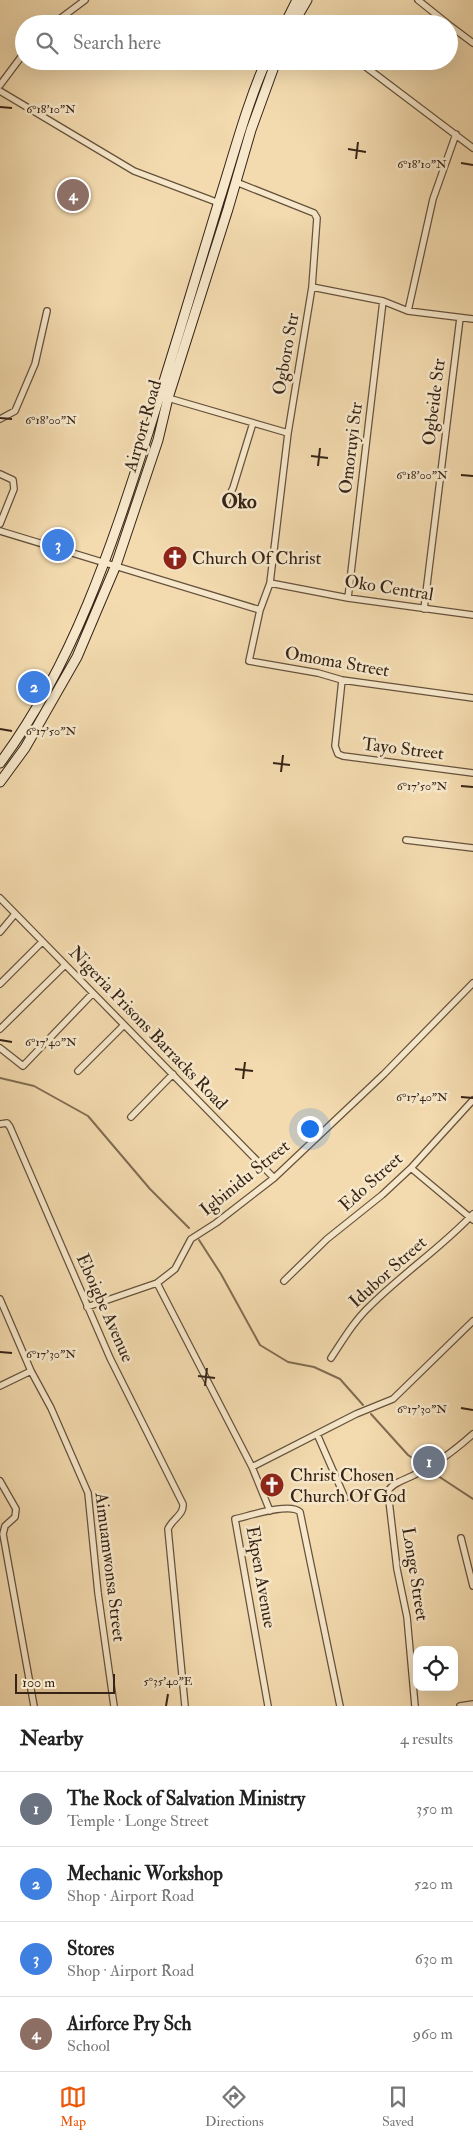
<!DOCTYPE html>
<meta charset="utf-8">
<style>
body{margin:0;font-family:"IM FELL Double Pica",serif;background:#f2f2f2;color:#222}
.controls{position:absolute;right:15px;bottom:15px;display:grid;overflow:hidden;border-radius:10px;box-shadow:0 5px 20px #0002}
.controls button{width:45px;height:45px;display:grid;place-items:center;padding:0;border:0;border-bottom:1px solid #e0e0e0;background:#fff;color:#222;font:25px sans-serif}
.scale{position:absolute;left:15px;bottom:12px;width:100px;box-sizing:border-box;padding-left:5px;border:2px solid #372417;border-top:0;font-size:14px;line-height:18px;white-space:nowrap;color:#372417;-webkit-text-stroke:4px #f7e8cb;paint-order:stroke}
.you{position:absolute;left:309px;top:1128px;width:18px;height:18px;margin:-12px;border:4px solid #fff;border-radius:50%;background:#1a73e8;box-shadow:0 0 0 8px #1a73e833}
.badge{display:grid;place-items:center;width:32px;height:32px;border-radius:50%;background:#ea580c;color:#fff;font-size:16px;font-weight:700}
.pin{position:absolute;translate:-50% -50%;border:2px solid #fff;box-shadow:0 1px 5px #0006}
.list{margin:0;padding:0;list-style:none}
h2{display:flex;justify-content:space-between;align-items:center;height:65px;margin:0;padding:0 20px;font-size:21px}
h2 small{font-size:16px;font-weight:400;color:#767676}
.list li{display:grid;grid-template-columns:32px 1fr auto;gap:15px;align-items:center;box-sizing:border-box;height:75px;padding:0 20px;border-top:1px solid #e0e0e0}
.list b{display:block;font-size:19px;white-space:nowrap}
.list p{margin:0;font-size:16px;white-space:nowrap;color:#767676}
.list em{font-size:16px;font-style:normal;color:#767676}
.icon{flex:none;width:28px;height:28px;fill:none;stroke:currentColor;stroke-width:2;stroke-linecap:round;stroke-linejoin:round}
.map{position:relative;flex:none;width:473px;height:1706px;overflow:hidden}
.search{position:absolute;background:#fff;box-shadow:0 5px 20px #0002;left:15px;right:15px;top:15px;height:55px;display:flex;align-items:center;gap:12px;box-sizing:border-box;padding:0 18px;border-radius:28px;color:#767676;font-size:19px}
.sheet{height:365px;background:#fff}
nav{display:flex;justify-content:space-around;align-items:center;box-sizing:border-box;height:70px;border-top:1px solid #e0e0e0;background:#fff;font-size:14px;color:#767676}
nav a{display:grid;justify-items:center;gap:2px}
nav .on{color:#ea580c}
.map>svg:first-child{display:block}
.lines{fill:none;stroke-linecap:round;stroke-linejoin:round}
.stream{stroke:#816d53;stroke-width:2}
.street-casing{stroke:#66523d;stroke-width:8}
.secondary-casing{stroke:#372417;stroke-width:11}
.street{stroke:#f7e8cb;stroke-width:5.5}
.secondary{stroke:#f7e8cb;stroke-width:9}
.ticks{fill:none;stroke:#372417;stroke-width:2}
.labels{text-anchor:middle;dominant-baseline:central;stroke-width:5;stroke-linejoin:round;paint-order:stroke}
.street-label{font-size:18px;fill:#372417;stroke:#f7e8cb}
.poi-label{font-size:18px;fill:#372417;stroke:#f7e8cb;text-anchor:start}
.quarter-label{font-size:20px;font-weight:bold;fill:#372417;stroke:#f7e8cb}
.ticks-label{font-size:12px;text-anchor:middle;fill:#372417;stroke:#f7e8cb;stroke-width:5;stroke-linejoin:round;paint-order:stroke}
</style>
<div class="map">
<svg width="473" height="1706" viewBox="0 0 473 1706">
<rect width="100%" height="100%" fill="#f3dbaf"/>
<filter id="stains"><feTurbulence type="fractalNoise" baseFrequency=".004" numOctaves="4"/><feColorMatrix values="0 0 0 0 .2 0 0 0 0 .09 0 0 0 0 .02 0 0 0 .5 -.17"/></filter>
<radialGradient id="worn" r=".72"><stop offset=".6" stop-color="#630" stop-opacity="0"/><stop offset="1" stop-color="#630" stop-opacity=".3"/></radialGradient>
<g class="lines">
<path class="stream" d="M0,1078l34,8 54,30 62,73 39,39
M199,1240l22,34 39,71 28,17 26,5 26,12 23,26
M371,1414l37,41 15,10
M432,1472l41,27"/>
<defs>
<path id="street" d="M418,0l30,24
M297,16l10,8
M53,24l32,-24
M449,25l24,18
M358,61l115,87
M0,85l24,-32
M0,91l134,80 85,32
M236,182l78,31 3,5 -5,69 -24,146 -18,150 -10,27 -11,51 69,12 24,7 131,18
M312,287l71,14 25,10 65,8
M408,311l25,-112 23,-65
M168,398l120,35
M0,419l15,-8 20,-47 12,-53
M0,474l13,6 1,9 -14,35
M225,504l8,-16 20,-65
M0,531l260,79
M270,583l78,15 125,17
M348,598l35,-297
M424,609l36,-291
M342,680l-7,66 3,8 5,2 130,17
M406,840l67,8
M0,898l274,280
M0,932l15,-18
M0,984l42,-42
M0,1029l65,-64
M0,1048l23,18 70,-73
M78,1071l46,-46
M131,1117l42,-43
M0,1124l7,-1 3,4 100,231 73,146c1,11 -11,15 -15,25l17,177
M411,1168l62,52
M284,1281l43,-42 55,-44 29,-27 62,-68
M157,1283l95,184 18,44
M0,1299l31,72 20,37 37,85 10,100 16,113
M87,1307l70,-24 18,-14 16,-30 25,-16 58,-45 110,-104 89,-91
M331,1358c12,-18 23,-37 39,-52 33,-33 71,-58 103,-92
M0,1386l31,-15
M317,1434l28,64
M252,1467l104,-53 37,-15 80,-78
M0,1481l16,28 -1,8 -10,9 -2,8 31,172
M461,1538l12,48
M268,1706l-33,-187c14,-3 55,-17 65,-7l40,194
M415,1706l-8,-89 -10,-48 -9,-77c3,-9 17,-12 26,-17 22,-10 41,-25 59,-41
M460,1706l13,-2"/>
<path id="secondary" d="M285,24l12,-24
M293,24l14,-24
M0,763c73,-98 111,-215 148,-330 24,-77 48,-155 71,-232 15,-47 27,-94 47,-140
M0,782l25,-34 52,-91 39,-92 42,-125 10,-42 60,-189 23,-79 25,-69"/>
</defs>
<use href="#street" class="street-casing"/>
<use href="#secondary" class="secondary-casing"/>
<use href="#street" class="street"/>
<use href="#secondary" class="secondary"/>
</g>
<path class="ticks" d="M0,107l12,1M348,149l18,3M356,159l2,-17M461,163l12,2M0,418l12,1M311,456l17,2M318,466l2,-18M461,475l12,1M0,729l12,2M273,763l17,2M281,772l2,-17M461,786l12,1M0,1040l12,2M235,1069l18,2M243,1079l2,-17M461,1097l12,1M0,1352l12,1M198,1376l17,2M205,1386l2,-18M461,1408l12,2M166,1706l2,-12"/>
<defs>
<symbol id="church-disc" viewBox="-11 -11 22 22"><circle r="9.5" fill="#8f2418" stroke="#f7e8cb"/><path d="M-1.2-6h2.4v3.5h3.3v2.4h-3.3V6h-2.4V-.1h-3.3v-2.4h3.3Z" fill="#fff"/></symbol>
</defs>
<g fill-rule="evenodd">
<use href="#church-disc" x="161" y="544" width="28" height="28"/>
<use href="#church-disc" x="258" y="1471" width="28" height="28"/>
</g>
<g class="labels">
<g class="street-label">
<text transform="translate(286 354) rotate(-80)">Ogboro Str</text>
<text transform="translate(434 402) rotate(-83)">Ogbeide Str</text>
<text transform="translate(143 426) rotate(-74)">Airport Road</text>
<text transform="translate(351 448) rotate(-83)">Omoruyi Str</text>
<text transform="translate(389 588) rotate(9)">Oko Central</text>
<text transform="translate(337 662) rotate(10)">Omoma Street</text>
<text transform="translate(403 749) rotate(7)">Tayo Street</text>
<text transform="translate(148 1028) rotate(46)">Nigeria Prisons Barracks Road</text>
<text transform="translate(245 1178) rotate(-39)">Igbinidu Street</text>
<text transform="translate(371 1182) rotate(-42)">Edo Street</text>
<text transform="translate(388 1272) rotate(-42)">Idubor Street</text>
<text transform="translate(105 1308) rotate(66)">Eboigbe Avenue</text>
<text transform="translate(110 1567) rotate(83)">Aimuamwonsa Street</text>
<text transform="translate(415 1574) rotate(81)">Longe Street</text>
<text transform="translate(261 1577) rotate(80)">Ekpen Avenue</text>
</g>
<g class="poi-label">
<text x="192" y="558">Church Of Christ</text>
<text x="290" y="1475">Christ Chosen<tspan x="290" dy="21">Church Of God</tspan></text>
</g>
<g class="quarter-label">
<text x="239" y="501">Oko</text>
</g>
</g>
<g class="ticks-label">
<text x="51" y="113">6°18'10"N</text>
<text x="422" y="168">6°18'10"N</text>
<text x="51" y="424">6°18'00"N</text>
<text x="422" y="479">6°18'00"N</text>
<text x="51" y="735">6°17'50"N</text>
<text x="422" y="790">6°17'50"N</text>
<text x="51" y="1046">6°17'40"N</text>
<text x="422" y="1101">6°17'40"N</text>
<text x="51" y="1358">6°17'30"N</text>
<text x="422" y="1413">6°17'30"N</text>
<text x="168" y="1685">5°35'40"E</text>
</g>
<rect width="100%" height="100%" filter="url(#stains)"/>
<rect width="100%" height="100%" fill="url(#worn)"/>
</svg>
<div class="controls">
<button><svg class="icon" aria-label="locate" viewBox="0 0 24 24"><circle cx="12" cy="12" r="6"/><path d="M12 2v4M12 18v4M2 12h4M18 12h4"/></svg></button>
</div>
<div class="scale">100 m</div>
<div class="you"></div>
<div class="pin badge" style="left:429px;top:1462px;background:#6b7280">1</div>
<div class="pin badge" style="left:34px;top:687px;background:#3f7fe0">2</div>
<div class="pin badge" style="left:58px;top:545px;background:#3f7fe0">3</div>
<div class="pin badge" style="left:73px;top:195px;background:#8d6e63">4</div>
<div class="search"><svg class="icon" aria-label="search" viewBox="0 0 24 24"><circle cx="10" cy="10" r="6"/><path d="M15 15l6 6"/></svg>Search here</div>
</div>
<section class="sheet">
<h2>Nearby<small>4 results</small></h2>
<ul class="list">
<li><span class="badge" style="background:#6b7280">1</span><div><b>The Rock of Salvation Ministry</b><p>Temple · Longe Street</p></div><em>350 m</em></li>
<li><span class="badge" style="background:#3f7fe0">2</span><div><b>Mechanic Workshop</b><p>Shop · Airport Road</p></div><em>520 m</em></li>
<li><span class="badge" style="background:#3f7fe0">3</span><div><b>Stores</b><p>Shop · Airport Road</p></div><em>630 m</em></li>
<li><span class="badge" style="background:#8d6e63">4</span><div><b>Airforce Pry Sch</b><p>School</p></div><em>960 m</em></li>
</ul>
</section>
<nav>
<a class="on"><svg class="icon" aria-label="map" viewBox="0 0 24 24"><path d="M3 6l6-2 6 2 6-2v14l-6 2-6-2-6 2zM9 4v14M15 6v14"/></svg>Map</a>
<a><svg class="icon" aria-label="directions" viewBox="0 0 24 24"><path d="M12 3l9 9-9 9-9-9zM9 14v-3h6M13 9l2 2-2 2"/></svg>Directions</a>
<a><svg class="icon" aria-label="saved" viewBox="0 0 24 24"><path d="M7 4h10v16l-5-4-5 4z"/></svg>Saved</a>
</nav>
